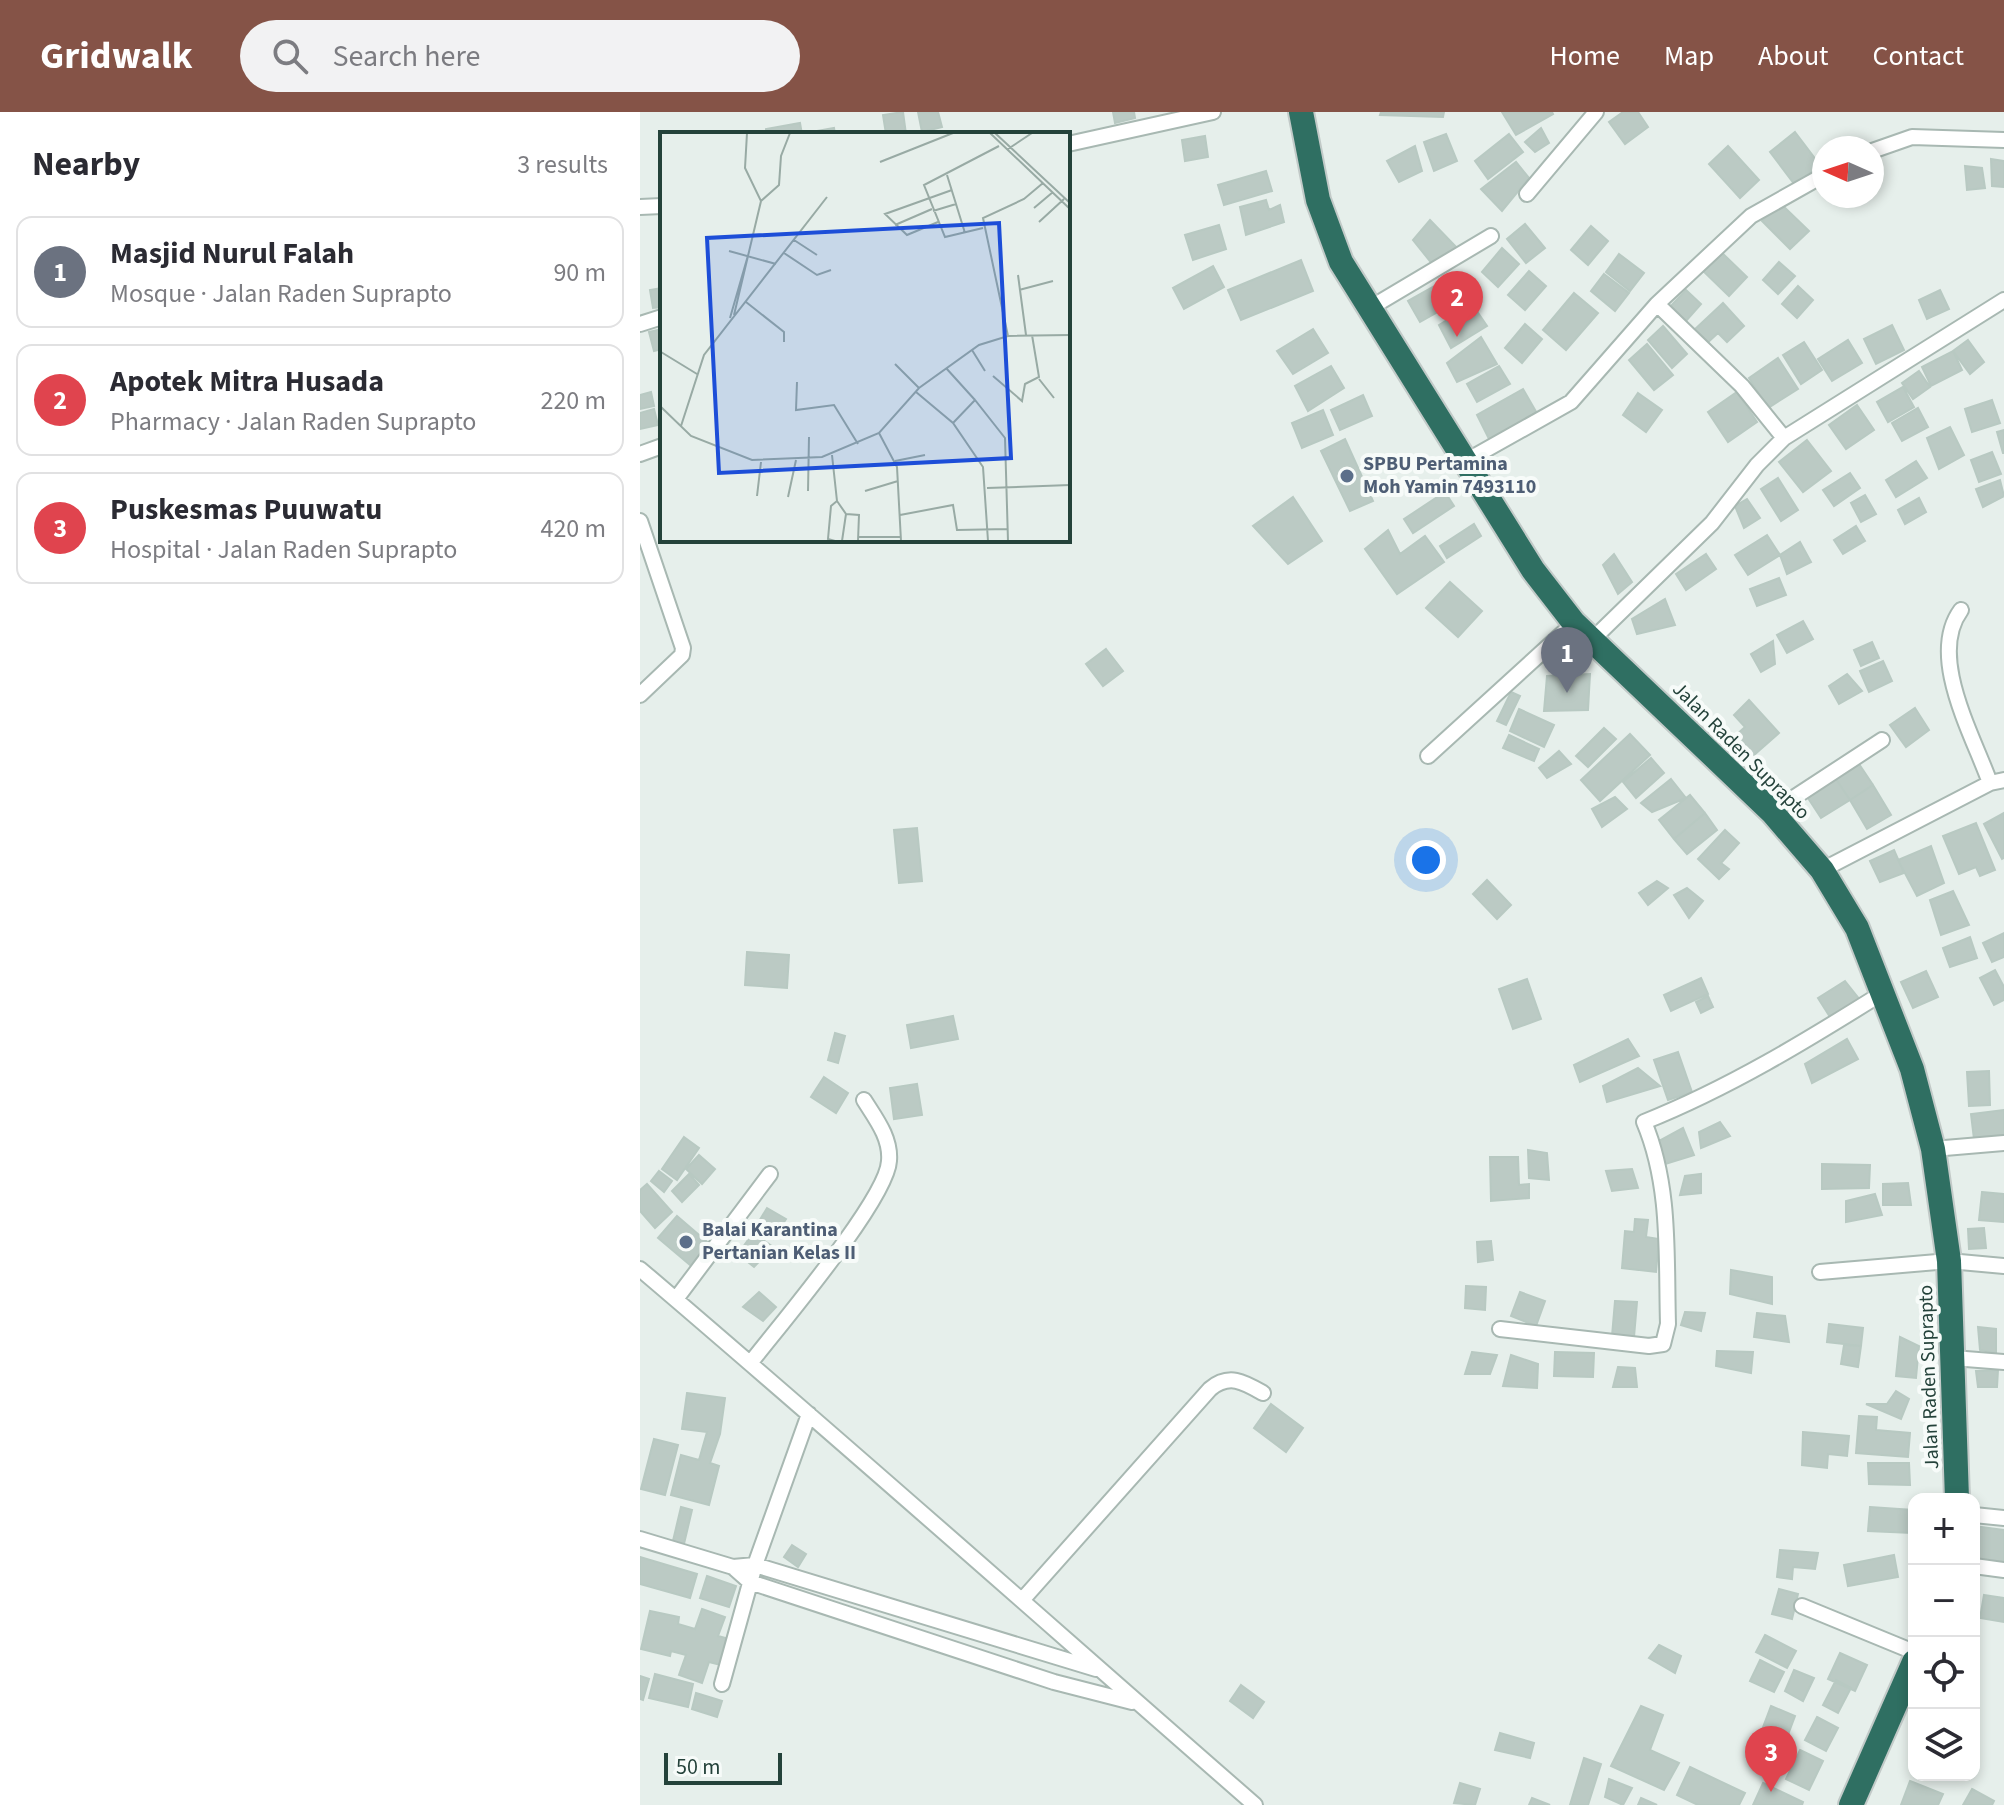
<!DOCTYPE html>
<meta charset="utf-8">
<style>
body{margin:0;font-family:"Source Sans 3",sans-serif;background:#f2f2f3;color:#2b2b33}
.controls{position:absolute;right:24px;bottom:24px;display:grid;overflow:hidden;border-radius:16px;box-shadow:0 4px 12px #0003}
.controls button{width:72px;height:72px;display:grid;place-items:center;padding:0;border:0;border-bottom:2px solid #e1e1e2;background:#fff;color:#2b2b33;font:40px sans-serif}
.compass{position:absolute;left:1172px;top:24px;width:72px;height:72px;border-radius:50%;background:#fff;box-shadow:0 4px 12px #0003;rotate:273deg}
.scale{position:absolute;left:24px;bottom:20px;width:118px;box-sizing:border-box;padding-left:8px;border:4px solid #24423a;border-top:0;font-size:22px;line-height:28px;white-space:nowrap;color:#24423a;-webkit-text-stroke:6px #f7fbf9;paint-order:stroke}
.you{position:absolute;left:786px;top:748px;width:28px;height:28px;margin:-20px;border:6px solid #fff;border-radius:50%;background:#1a73e8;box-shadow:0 0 0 12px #1a73e833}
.badge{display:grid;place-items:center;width:52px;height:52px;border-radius:50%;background:#855347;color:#fff;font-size:26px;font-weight:700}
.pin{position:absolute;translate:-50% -66px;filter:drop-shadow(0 2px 4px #0008)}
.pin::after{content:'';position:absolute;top:42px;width:28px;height:24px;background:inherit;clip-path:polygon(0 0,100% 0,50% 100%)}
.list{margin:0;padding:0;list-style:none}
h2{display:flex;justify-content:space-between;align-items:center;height:104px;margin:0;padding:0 32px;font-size:34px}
h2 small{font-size:26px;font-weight:400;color:#7c7c81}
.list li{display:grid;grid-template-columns:52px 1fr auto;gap:24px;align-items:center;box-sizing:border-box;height:112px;margin:0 16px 16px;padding:0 16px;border:2px solid #e1e1e2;border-radius:16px}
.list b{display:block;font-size:30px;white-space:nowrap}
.list p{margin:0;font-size:26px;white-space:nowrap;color:#7c7c81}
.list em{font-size:26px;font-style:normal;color:#7c7c81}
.icon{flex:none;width:44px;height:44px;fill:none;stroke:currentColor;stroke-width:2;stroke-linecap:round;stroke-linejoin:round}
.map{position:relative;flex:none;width:1364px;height:1693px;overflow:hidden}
header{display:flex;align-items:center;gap:48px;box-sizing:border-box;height:112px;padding:0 40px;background:#855347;color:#fff}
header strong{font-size:38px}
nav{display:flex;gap:44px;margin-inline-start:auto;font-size:28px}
.search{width:560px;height:72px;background:#f2f2f3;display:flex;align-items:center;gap:20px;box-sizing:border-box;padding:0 28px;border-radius:44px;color:#7c7c81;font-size:30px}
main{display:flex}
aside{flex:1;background:#fff}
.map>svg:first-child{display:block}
.building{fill:#bbcac4;stroke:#b8c9c2;stroke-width:2}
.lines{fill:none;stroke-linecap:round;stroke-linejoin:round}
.street-casing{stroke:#a8b8b2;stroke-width:18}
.highway-casing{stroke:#c2cac8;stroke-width:28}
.street{stroke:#fff;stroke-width:14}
.highway{stroke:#2f6f62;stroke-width:24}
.service-dot{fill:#5c6f8a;stroke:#f7fbf9;stroke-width:3}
.labels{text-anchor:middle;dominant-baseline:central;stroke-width:8;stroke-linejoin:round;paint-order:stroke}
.service-label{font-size:20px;font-weight:bold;fill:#4e5e75;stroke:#f7fbf9;text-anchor:start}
.street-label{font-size:20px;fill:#24423a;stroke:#f7fbf9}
.inset-road{fill:none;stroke:#98aaa4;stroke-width:2}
.view{fill:#1d4ed8;fill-opacity:0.15;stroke:#1d4ed8;stroke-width:4}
.inset-edge{fill:none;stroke:#24423a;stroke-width:4}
</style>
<header>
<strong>Gridwalk</strong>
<div class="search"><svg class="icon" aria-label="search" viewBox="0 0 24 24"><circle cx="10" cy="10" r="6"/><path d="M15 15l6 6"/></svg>Search here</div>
<nav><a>Home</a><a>Map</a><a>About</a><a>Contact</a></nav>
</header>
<main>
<aside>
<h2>Nearby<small>3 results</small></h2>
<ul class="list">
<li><span class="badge" style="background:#6b7280">1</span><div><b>Masjid Nurul Falah</b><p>Mosque · Jalan Raden Suprapto</p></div><em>90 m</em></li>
<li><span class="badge" style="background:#e0444e">2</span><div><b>Apotek Mitra Husada</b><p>Pharmacy · Jalan Raden Suprapto</p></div><em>220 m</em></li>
<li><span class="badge" style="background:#e0444e">3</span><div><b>Puskesmas Puuwatu</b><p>Hospital · Jalan Raden Suprapto</p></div><em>420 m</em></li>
</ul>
</aside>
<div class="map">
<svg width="1364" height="1693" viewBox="0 0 1364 1693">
<rect width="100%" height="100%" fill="#e6efeb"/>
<path class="building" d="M263,0l3,22h-20l-3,-19z
M278,0h20l4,15 -20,5z
M473,0h21l1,6 -20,5z
M741,0h63l-1,5 -63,-2z
M862,0h50l1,2 -37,21z
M983,0h15l10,15 -23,17 -16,-22z
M160,11l2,11h-36v-5z
M194,16l1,6h-24v-2z
M901,16l8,15 -14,9 -10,-10z
M1155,20l25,33 -25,20 -25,-33z
M806,22l11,27 -23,10 -10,-29z
M869,22l14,18 -35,27 -13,-18z
M565,24l3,21 -23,4 -3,-21z
M775,34l7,25 -23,11 -12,-21z
M1088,34l31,34 -19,18 -31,-34z
M1351,47l13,2v26l-12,-1z
M876,50l13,16 -27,33 -21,-22z
M1325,54l17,2 3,20 -18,2z
M626,59l6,20 -48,14 -6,-20z
M626,88l3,10 11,-5 4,17 -38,13 -6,-28z
M1140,91l29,28 -19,18 -28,-28z
M790,108l30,31 -27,14 -20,-25z
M885,112l20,24 -19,15 -19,-24z
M579,113l7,24 -33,11 -8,-25z
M951,114l17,15 -20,24 -17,-15z
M862,136l17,16 -21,23 -16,-15z
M1078,137l29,28 -18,19 -29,-28z
M979,142l25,19 -14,18 -24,-19z
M661,148l12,31 -72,29 -13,-30z
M1139,150l16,14 -17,18 -15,-14z
M573,154l11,21 -40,22 -11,-21z
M889,159l17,15 -21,24 -17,-15z
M964,162l25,19 -14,18 -24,-20z
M798,172l12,21 -30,17 -12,-21z
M1158,174l15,14 -16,18 -15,-14z
M22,176v19l-9,1 -3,-18z
M1046,178l15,14 -16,18 -16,-14z
M1300,178l9,19 -22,10 -8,-19z
M934,181l24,20 -32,37 -23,-20z
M1083,191l21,23 -17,16 -9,-9 -12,11 -13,-13z
M832,192l15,22 -36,22 -12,-23z
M885,212l17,15 -20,24 -17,-15z
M1252,213l12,25 -28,14 -12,-25z
M1023,214l24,28 -15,14 -24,-28z
M22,217v20l-8,2 -5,-19z
M673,217l15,24 -35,21 -16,-23z
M841,225l16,27 -40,18 -10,-19z
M1208,228l14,23 -30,18 -14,-22z
M1328,228l16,22 -14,12 -17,-23z
M1164,230l18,28 -21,14 -18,-29z
M1007,232l26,31 -19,15 -25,-30z
M1313,239l9,19 -31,16 -9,-19z
M1138,246l20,31 -30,19 -19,-30z
M691,254l13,22 -36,23 -13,-25z
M859,254l11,18 -33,18 -10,-18z
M1279,259l11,16 -17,12 -11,-16z
M1263,275l11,20 -26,15 -11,-20z
M883,277l15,26 -49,24 -12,-24z
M11,280l3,14 -14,3v-14z
M1097,280l20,30 -29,20 -20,-30z
M998,281l24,17 -16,22 -23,-17z
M723,283l9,21 -32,14 -9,-20z
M1352,288l8,23 -28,9 -7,-23z
M1217,293l17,25 -28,19 -17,-24z
M1278,296l10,19 -26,14 -10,-18z
M14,297l4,16 -18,4v-16z
M683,298l10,25 -31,13 -10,-25z
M1310,315l14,28 -25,14 -12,-31z
M1364,318v23h-1l-6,-21z
M705,327l28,62 -23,10 -29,-60z
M1167,328l24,31 -28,21 -24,-30z
M1352,340l9,22 -22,8 -8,-22z
M1276,349l11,17 -31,19 -10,-17z
M1210,361l10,15 -26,18 -11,-16z
M1138,366l20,32 -17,11 -20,-32z
M1360,368l4,16 -21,11 -7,-18z
M805,380l9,14 -41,27 -9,-14z
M1225,383l11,19 -15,8 -10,-19z
M653,385l29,44 -34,23 -35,-38z
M1279,386l7,14 -21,12 -7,-14z
M1107,387l13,19 -16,10 -9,-22z
M834,412l7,12 -34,22 -7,-12z
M1216,414l9,15 -22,13 -9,-14z
M748,418l12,24 25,-18 19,26 -47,32 -32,-45z
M1127,423l13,20 -32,20 -13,-20z
M1160,430l11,20 -24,12 -7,-19z
M974,442l18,28 -14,12 -15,-29z
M1066,442l10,15 -30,21 -10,-16z
M1139,466l7,17 -29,11 -7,-17z
M810,470l32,29 -24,26 -32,-29z
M1025,487l10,26 -38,9 -5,-15z
M1163,509l10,18 -26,14 -10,-18z
M1133,529l2,23 -14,8 -10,-18z
M1232,530l7,16 -18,8 -7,-16z
M466,537l17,22 -20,15 -17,-22z
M1243,549l9,20 -23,11 -9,-21z
M950,562l-2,36 -44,1 3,-35z
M1207,562l15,17 -23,13 -10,-18z
M871,580l9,4 -14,29 -9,-4z
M1109,588l30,33 -25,22 -18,-20 9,-8 -11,-12z
M1275,596l14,22 -23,17 -16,-22z
M879,597l35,16 -10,22 -34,-16z
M964,616l12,11 -28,28 -12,-11z
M990,622l20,21 -50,46 -19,-21z
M869,623l30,14 -5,12 -31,-13z
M919,639l12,13 -24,14 -8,-10z
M1011,646l13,15 -28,25 -13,-16z
M1219,652l14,21 -23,15 -14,-21z
M1031,667l15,19 -34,14 -11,-9z
M1196,667l14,21 -29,18 -13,-20z
M1233,673l18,30 -24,14 -17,-29z
M1050,683l15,18 -31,26 -15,-19z
M975,685l12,12 -25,18 -10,-18z
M1065,701l12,17 -30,24 -13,-15z
M1364,701v45l-2,1 -18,-35z
M1336,711l19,47 -15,6 -4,-9 -17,7 -16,-38z
M277,716l5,53 -23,2 -5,-53z
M1085,718l14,13 -18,20 8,6 -10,10 -21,-20z
M1291,734l13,37 -27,13 -19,-36z
M1254,738l10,23 -24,9 -10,-21z
M847,768l24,25 -14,14 -24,-25z
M1017,769l11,7 -20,17 -9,-12z
M1047,776l16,13 -14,17 -15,-23z
M1313,779l16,34 -28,10 -11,-35z
M1364,821v24l-12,5 -9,-19z
M1330,825l7,21 -27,9 -7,-19z
M107,840l42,3 -2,33 -42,-3z
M1355,858l9,17v13l-10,5 -14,-27z
M1286,859l12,26 -25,11 -12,-26z
M1061,866l7,16 -37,17 -7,-16z
M887,867l14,40 -28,10 -14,-40z
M1205,869l15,19 -30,17 -12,-19z
M1068,884l5,11 -12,6 -5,-11z
M313,904l5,23 -47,9 -4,-23z
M195,921l10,3 -7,27 -10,-3z
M988,927l11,17 -59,26 -6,-17z
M1207,927l11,20 -46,24 -7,-19z
M1038,940l14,40 -24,8 -14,-40z
M998,956l22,18 -53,16 -4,-16z
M1349,959l1,34 -21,1 -2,-34z
M184,965l24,16 -12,20 -25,-16z
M277,972l5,31 -28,4 -4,-31z
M1364,998v25l-30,4 -3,-25z
M1080,1010l10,14 -29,12 -2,-16z
M1043,1016l11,27 -29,9 -14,-24h10z
M44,1025l15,11 -22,32 -15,-11z
M888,1038l19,3 2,27 -20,-2z
M59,1043l16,14 -13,15 -16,-15z
M850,1045h28l1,28 10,-1v14l-38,3z
M1182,1052l48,1 -1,23 -47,1z
M992,1057l6,19 -26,3 -6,-20z
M19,1059l13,10 -8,11 -13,-11z
M49,1062l10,11 -17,17 -10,-11z
M1061,1062v19l-21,2 5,-19z
M1268,1071l3,22h-28v-21z
M7,1072l25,28 -17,16 -15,-17v-21z
M1342,1080l22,2v28l-25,-2z
M1235,1082l7,21 -36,7v-21z
M127,1096l19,11 -13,20 -18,-11z
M37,1104l36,31 -17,23 -38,-32z
M995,1107l13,1 -2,17 13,2 -3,33 -34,-4 3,-37 9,1z
M1344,1116l2,20 -17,1 -1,-20z
M113,1121l20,14 -19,20 -16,-13z
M851,1129l2,19 -15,2 -1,-20z
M1091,1158l41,7v27l-42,-10z
M826,1174l20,1 -1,23 -20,-2z
M119,1180l17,15 -13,14 -20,-14z
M880,1180l25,9 -9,25 -25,-10z
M975,1189l22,1 -3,35 -22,-1z
M1045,1200l20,1 -4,18 -20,-6z
M1117,1201l28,3 4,26 -35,-5z
M1189,1212l34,4 -2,18 -34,-4z
M1338,1215l18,2v24l-16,-3z
M1260,1225l19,9 -3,32 -20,-2z
M1204,1233l17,1 -3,21 -17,-3z
M1077,1239l36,1 -2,21 -35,-7z
M832,1240l25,3 -7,19h-25z
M915,1240l39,1 -1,24 -39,-1z
M871,1243l27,9 -1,24 -34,-2z
M978,1255l17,1 2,19h-24z
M1358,1258l-1,17h-19l-2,-16z
M1256,1279l13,8 -8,20 -35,-15h21z
M47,1281l38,5 -5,36 -10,29 9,3 -10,39 -38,-10 10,-40 18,5 8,-28 -25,-3z
M631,1292l32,24 -17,24 -32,-24z
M1219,1304l18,1 -1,13 34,3 -2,24 -52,-4z
M1163,1320l46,4 -2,20 -19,-2 -1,14 -25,-3z
M14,1327l24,6 -13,50 -24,-6z
M1228,1351h41l1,22 -41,-1z
M41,1395l11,3 -9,38 -11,-3z
M1230,1395l43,3 -1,23 -44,-2z
M1334,1414l30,4v37l-30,-3z
M152,1433l14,9 -8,13 -14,-10z
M1140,1438l38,3 -3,16 -22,-2 -1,12 -15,-2z
M1254,1443l4,22 -50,9 -4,-21z
M0,1445l57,17 -7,24 -50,-14z
M67,1464l29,10 -7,21 -29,-9z
M1139,1477l19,5 -6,25 -20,-5z
M1344,1483l20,3v24l-24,-4z
M62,1497l23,8 -7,19 11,3 -8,26 -12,-3 -7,21 -23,-8 7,-20 -15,-4 -1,5 -29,-7 9,-38 29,6 -1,7 17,5z
M1125,1523l31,16 -9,17 -31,-16z
M1019,1533l22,11 -6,17 -26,-15z
M1200,1541l27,12 -12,26 -27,-12z
M1120,1548l24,12 -10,20 -24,-11z
M1154,1558l20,8 -11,23 -18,-10z
M15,1562l38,10 -5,23 -39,-9z
M0,1564l9,3 -6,21 -3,-1z
M1196,1568l15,8 -13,25 -15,-8z
M601,1573l23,17 -11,16 -23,-17z
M56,1581l26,8 -5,16 -25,-8z
M1001,1594l22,9 -13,35 29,13 -15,27 -53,-24z
M1131,1594l24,10 -9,24 -24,-10z
M1177,1605l21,11 -12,23 -21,-11z
M860,1621l34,10 -4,15 -35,-8z
M1116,1625l27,12 -9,21 -27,-13z
M1160,1638l23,11 -14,29 -23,-11z
M944,1646l17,6 -13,41h-18z
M1050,1655l55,26 -6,12h-41l-21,-10z
M969,1667l23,9 -9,17 -18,-8z
M1270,1669l33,13 -5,11h-37z
M820,1671l20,6 -5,16 -21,-2z
M1123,1671l40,19 -1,3h-49z
M1332,1677l22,12 -2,4h-29z
M892,1686l18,7h-21z
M1001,1686l16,7h-19z"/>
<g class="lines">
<defs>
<path id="street" d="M428,32l145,-32
M1232,39l40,-14 92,3
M887,82l69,-82
M0,95l22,-1
M730,196l121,-72
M0,212l22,-7
M1144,326l-42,-52 -85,-82 94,-88 73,-41
M0,342l22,-8
M826,349l105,-59 86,-98
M0,409l43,127 -1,7 -42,40
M1321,498c-34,46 12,125 29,173
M952,528l120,-117 45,-58 27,-27 220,-138
M788,644l146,-133
M1132,700l110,-72
M1182,758l168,-87 14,-3
M1293,1037l71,-6
M0,1157c207,176 410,357 615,536
M1180,1160l129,-11 55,5
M36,1187l94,-125
M860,1217l149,17 14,-2 5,-20c-2,-68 3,-138 -24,-202 85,-34 162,-81 240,-130
M1313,1246l51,4
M112,1249c28,-36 135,-162 137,-200 2,-23 -13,-42 -25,-61
M1334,1403l30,3
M0,1427l93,28 22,-2 341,104
M1334,1454l30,4
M93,1455l17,15 304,100 78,20
M384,1486l186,-209c19,-16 34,-7 53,4
M1162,1494l112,46
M82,1572l33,-119 54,-151"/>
<path id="highway" d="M661,0l17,88 23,62 192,308 41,53 198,189 50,58 35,58 55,141 21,80 16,112 8,238
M1211,1693l63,-143"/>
</defs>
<use href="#street" class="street-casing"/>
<use href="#highway" class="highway-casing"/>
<use href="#street" class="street"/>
<use href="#highway" class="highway"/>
</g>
<g class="service-dot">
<circle cx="707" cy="364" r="8"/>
<circle cx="46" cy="1130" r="8"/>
</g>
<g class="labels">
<g class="service-label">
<text x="723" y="352">SPBU Pertamina<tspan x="723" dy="23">Moh Yamin 7493110</tspan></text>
<text x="62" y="1118">Balai Karantina<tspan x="62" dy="23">Pertanian Kelas II</tspan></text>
</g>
<g class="street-label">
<text transform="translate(1101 639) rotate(45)">Jalan Raden Suprapto</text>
<text transform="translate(1289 1265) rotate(-92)">Jalan Raden Suprapto</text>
</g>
</g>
<g transform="translate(20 20)">
<rect width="410" height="410" fill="#e6efeb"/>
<path class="inset-road" d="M330,1l80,76M335,1l75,70M348,17l24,-16M220,30l73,-29M287,43l18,58M101,69l18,-16 2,-29 9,-23M374,76l19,-16M273,79l23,-7M278,90l-31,13 -22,-21 67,-24M379,90l25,-23M235,93l37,-16M323,96l-38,9 -21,-52 75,-39M134,108l23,15M69,119l47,13M124,121l33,22 14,-5M358,143l8,60M359,158l34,-9M86,170l38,30v10M74,183l27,-114 -16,-33 2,-35M70,186l19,-66M348,204l-25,-118 41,-19 19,-16M312,218l13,21M1,220l36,22M235,232l24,24M286,236l29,32M333,244l29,25 3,-17 14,-7 -7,-42M379,247l15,19M137,250l-1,28 38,-5 24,39M256,260l37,31 30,44 5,74M0,274l31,30 61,24 70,-3 57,-24 40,-45 60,-43 29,-9 62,-1M293,291l22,-23 30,38 3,103M21,294l23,-71 123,-158M219,301l18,34 4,74M172,323l5,46 9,13 -4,27M235,329l30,-6M327,356l83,-3M148,359l1,-54M205,359l33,-10M97,364l4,-34M128,365l8,-37M186,382l13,1 -1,26M240,383l53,-10 4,25 51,-1M198,405h43M175,409l-7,-2 3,-33 6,-5"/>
<path class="view" d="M339,91l12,235 -292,15 -12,-235z"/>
<rect width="410" height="410" class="inset-edge"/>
</g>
</svg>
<div class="controls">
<button>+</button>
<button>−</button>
<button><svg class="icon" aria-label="locate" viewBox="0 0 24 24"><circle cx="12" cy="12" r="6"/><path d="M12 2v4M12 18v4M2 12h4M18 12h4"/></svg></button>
<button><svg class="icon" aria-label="layers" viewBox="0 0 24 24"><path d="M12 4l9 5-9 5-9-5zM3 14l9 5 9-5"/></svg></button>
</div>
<svg class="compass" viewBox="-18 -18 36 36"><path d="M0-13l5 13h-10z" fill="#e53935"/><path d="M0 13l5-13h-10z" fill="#7c7c81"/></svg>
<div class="scale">50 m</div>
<div class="you"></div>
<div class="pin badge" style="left:927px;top:581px;background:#6b7280">1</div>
<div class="pin badge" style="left:817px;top:225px;background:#e0444e">2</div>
<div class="pin badge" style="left:1131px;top:1680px;background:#e0444e">3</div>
</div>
</main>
